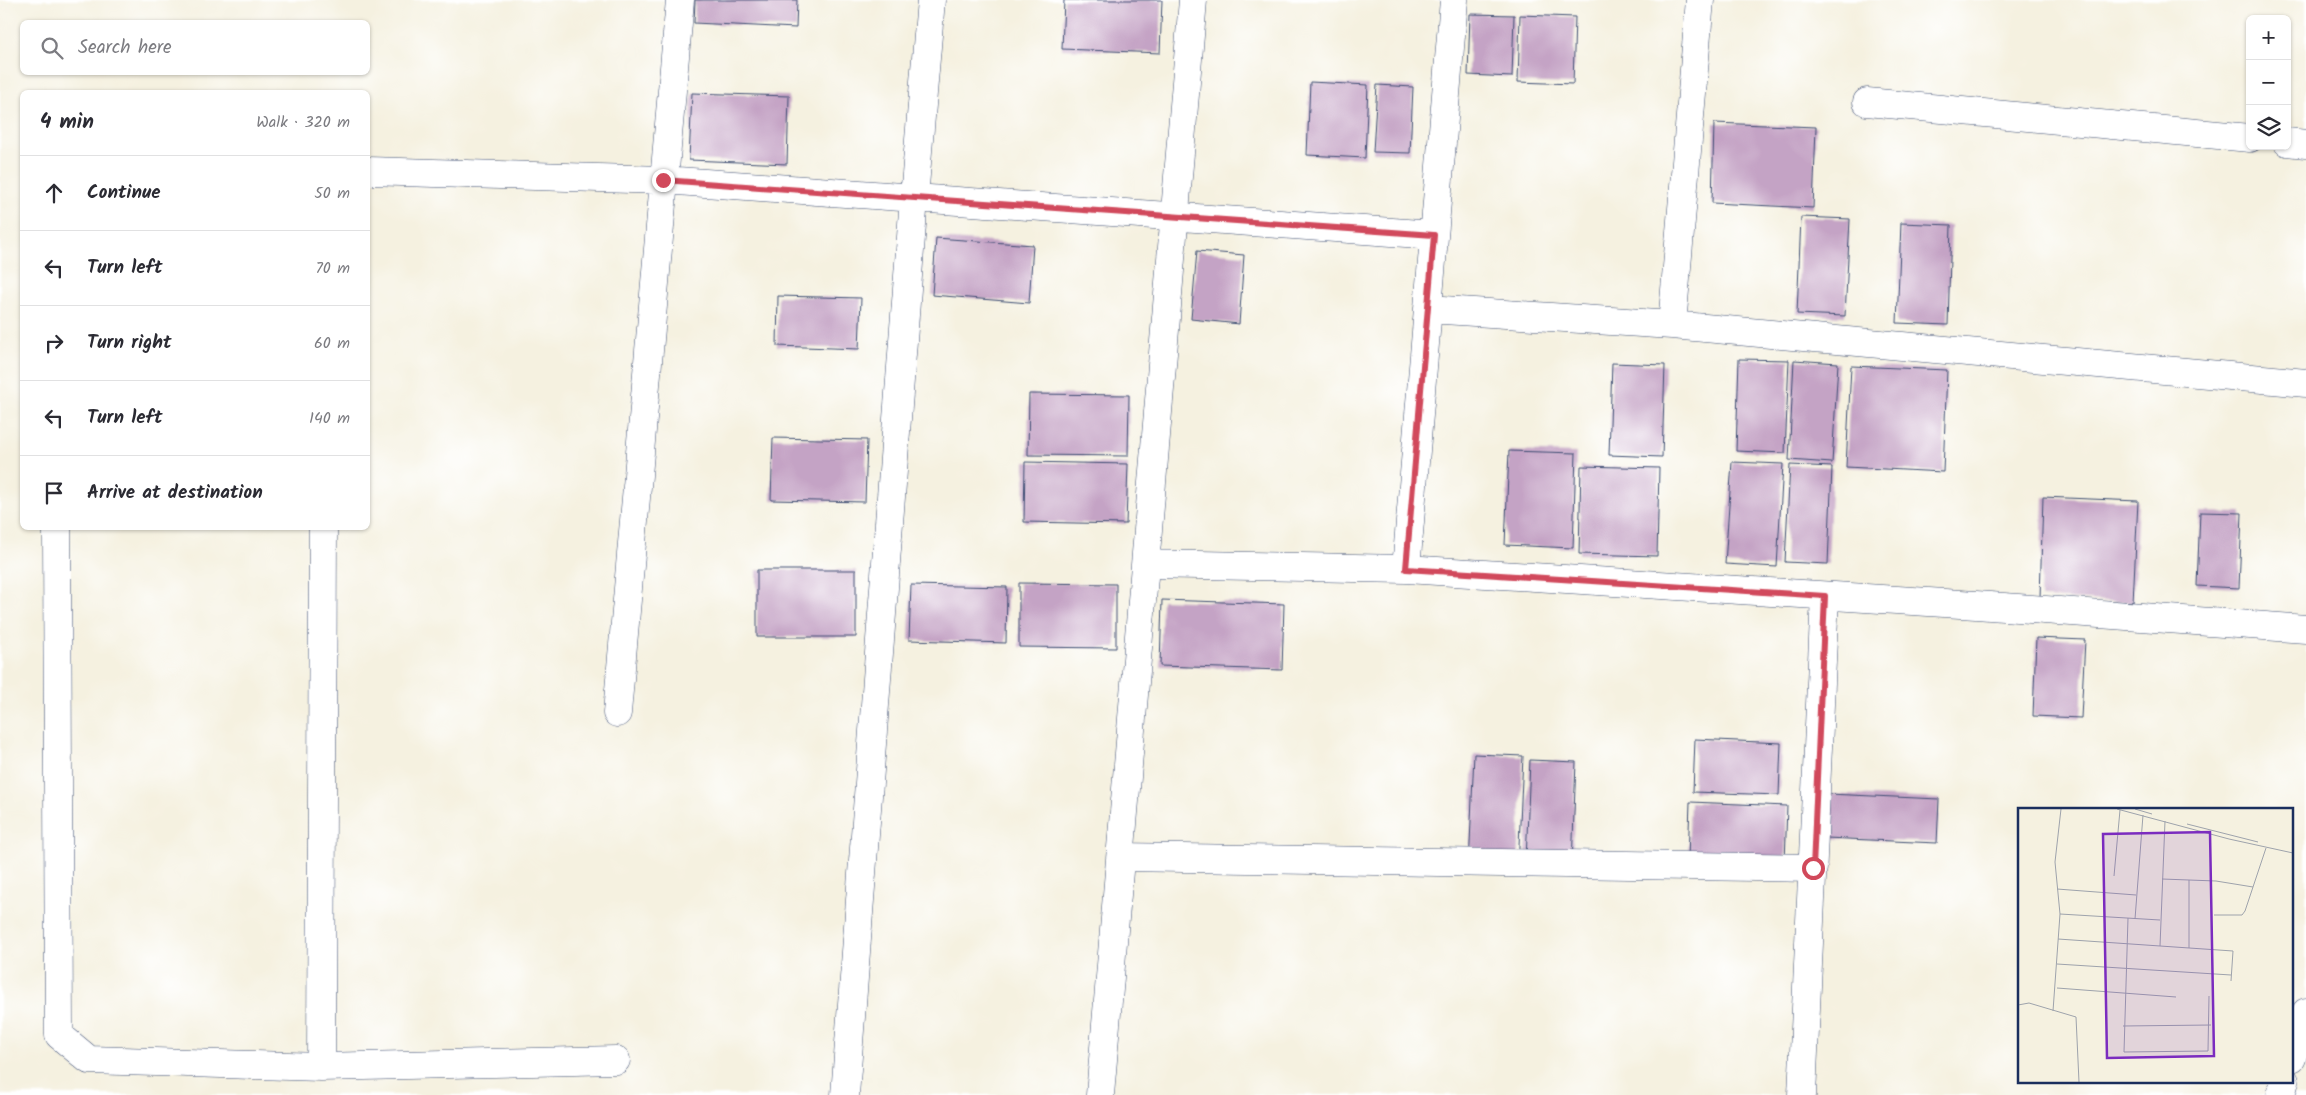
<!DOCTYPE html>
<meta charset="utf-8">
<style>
body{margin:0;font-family:Kalam,sans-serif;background:#f7f7f7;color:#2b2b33}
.controls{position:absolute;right:15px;top:15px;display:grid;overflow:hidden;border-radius:8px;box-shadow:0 1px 4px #0004}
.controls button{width:45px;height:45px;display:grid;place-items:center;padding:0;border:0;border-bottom:1px solid #e1e1e2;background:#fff;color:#2b2b33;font:25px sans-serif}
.stop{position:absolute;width:15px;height:15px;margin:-11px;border:4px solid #d1495b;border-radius:50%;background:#fff}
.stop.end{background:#d1495b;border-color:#fff;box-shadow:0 1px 5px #0008}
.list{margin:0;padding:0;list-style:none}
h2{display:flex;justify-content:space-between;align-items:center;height:65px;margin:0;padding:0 20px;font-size:21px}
h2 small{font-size:16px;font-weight:400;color:#7c7c81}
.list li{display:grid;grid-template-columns:32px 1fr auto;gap:15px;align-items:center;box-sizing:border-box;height:75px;padding:0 20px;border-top:1px solid #e1e1e2}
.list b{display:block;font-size:19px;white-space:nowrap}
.list em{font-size:16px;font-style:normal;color:#7c7c81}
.icon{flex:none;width:28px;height:28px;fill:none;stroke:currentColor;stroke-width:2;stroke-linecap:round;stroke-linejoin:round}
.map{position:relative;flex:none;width:2306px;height:1095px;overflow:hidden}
.search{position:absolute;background:#fff;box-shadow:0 1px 4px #0004;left:20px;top:20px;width:350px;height:55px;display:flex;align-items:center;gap:12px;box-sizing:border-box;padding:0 18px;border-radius:8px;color:#7c7c81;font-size:19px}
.panel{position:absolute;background:#fff;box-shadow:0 1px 4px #0004;left:20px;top:90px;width:350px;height:440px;border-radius:8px}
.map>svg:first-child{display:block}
.building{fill:#c4a3c5}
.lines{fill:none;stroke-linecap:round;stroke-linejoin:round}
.minor-casing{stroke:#3c4c72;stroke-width:29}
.major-casing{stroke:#3c4c72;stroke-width:29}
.minor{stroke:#fff;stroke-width:28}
.major{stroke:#fff;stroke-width:28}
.route{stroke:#d1495b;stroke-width:6}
.inset-road{fill:none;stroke:#9ea3ac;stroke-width:1}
.view{fill:#7b2cbf;fill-opacity:0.15;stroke:#7b2cbf;stroke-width:2.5}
.inset-edge{fill:none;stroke:#1b2f5e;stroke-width:2.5}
</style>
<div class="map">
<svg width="2306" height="1095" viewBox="0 0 2306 1095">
<rect width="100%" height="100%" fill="#fff"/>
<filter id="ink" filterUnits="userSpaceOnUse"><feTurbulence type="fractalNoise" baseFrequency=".02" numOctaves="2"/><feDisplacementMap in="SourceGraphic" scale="10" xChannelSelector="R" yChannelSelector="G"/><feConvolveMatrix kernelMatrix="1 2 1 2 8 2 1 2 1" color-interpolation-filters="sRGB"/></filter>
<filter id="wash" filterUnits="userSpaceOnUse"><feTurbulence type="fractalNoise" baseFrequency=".0096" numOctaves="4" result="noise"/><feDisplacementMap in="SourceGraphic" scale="20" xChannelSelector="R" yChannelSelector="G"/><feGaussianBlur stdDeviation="1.12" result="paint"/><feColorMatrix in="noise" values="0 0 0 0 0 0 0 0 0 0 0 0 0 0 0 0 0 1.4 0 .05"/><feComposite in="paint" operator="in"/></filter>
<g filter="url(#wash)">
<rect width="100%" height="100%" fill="#f5f1e0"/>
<g id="blocks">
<path class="building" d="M695,0h102l-1,28 -102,-5z
M1064,0h98l-2,53 -98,-4z
M1470,14l44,1 -2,62 -44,-2z
M1520,15l55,2 -2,67 -55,-2z
M1310,82l58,3 -3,73 -58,-3z
M1377,85l36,2 -3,66 -37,-1z
M692,93l97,3 -2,68 -98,-4z
M1714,123l102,4 -3,81 -101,-5z
M1801,217l49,2 -5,97 -48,-2z
M1901,223l50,2 -3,100 -51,-2z
M936,238l97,7 -4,58 -97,-8z
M1197,251l47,4 -5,69 -48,-5z
M778,296l83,2 -2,51 -82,-3z
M1739,359l50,1 -4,93 -49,-2z
M1794,360l44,3 -6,100 -43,-3z
M1612,363l53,2 -3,92 -53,-2z
M1851,366l96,4 -4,102 -97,-5z
M1029,394l100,1 -1,61 -100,-1z
M773,438l94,2 -2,62 -94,-2z
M1509,451l67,2 -3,95 -68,-3z
M1025,462l103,2 -2,60 -102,-2z
M1732,462l51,2 -6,103 -52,-3z
M1790,465l42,2 -4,97 -43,-2z
M1581,466l78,2 -2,88 -78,-2z
M2043,497l95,4 -5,101 -93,-4z
M2200,512l42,1 -3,75 -42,-2z
M757,570h99v67h-99z
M1019,583l97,1v64l-97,-1z
M911,585l96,2 -1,56 -97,-3z
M1162,600l122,4 -2,66 -122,-4z
M2036,638l49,2 -4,78 -48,-2z
M1695,739l86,4 -2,52 -86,-3z
M1474,754l49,2 -5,112 -49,-2z
M1530,760l46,2 -4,102 -46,-2z
M1828,794l111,5 -2,44 -111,-5z
M1690,802l97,4 -2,57 -97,-4z"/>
</g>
</g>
<g filter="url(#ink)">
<use href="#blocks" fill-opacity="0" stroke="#3c4c72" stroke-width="1"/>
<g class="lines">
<defs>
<path id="minor" d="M1867,102l383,36
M2287,142l19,2
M368,171l295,9 771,55
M1428,309l244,16 634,58
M1672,325l28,-325
M57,528l2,507 30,25 232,7 295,-7
M1146,564l260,5 570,36 330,24
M1406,569l48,-569
M617,713l63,-713
M1121,857l692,11
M321,1067l2,-539
M845,1095l69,-897 17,-198
M1100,1095l93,-1095
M1802,1095l23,-499"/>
<path id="major" d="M2292,1058l14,-46
M2281,1095l4,-14"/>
</defs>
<use href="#minor" class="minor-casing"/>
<use href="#major" class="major-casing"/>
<use href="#minor" class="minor"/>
<use href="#major" class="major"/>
</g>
</g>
<g class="lines" filter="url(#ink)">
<path class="route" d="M663,180l771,55 -28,334 419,27 -12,272"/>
</g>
<g transform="translate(2018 808)">
<rect width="275" height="275" fill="#f5f1e0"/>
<path class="inset-road" d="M99,1l112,30 64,14M117,1l17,5M169,16l71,18M96,68l6,-66M144,71l54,2 37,6M171,72v68M39,81l79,6M42,106l-5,-52 6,-53M196,107h28l3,-4 21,-63M110,110l-4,134 84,-1 1,-55M117,111l8,-104M40,131l175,12 -2,30M142,138l5,-125M39,156l174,11M39,180l119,9M0,197l11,-2 47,14 3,65M35,203l7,-97 100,6M105,218l88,-1"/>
<path class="view" d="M192,24l4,224 -107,2 -4,-224z"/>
<rect width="275" height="275" class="inset-edge"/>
</g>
</svg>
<div class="controls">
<button>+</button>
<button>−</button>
<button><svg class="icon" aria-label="layers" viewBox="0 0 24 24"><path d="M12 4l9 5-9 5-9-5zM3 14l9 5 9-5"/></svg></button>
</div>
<div class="stop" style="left:1813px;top:868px"></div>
<div class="stop end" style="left:663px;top:180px"></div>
<div class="search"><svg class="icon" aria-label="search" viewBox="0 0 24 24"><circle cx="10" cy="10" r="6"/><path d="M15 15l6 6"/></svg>Search here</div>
<section class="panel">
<h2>4 min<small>Walk · 320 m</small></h2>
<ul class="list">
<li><svg class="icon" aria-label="ahead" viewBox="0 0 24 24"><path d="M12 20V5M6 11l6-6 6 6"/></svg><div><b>Continue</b></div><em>50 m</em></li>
<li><svg class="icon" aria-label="left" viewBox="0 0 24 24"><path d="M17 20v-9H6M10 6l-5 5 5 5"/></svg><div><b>Turn left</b></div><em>70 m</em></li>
<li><svg class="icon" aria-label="right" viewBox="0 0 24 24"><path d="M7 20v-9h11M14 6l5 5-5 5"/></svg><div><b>Turn right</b></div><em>60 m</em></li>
<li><svg class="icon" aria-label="left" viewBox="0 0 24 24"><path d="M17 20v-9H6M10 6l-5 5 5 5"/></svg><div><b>Turn left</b></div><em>140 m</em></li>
<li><svg class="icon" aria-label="arrive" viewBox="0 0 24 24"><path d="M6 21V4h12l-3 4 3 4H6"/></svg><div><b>Arrive at destination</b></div></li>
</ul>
</section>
</div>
